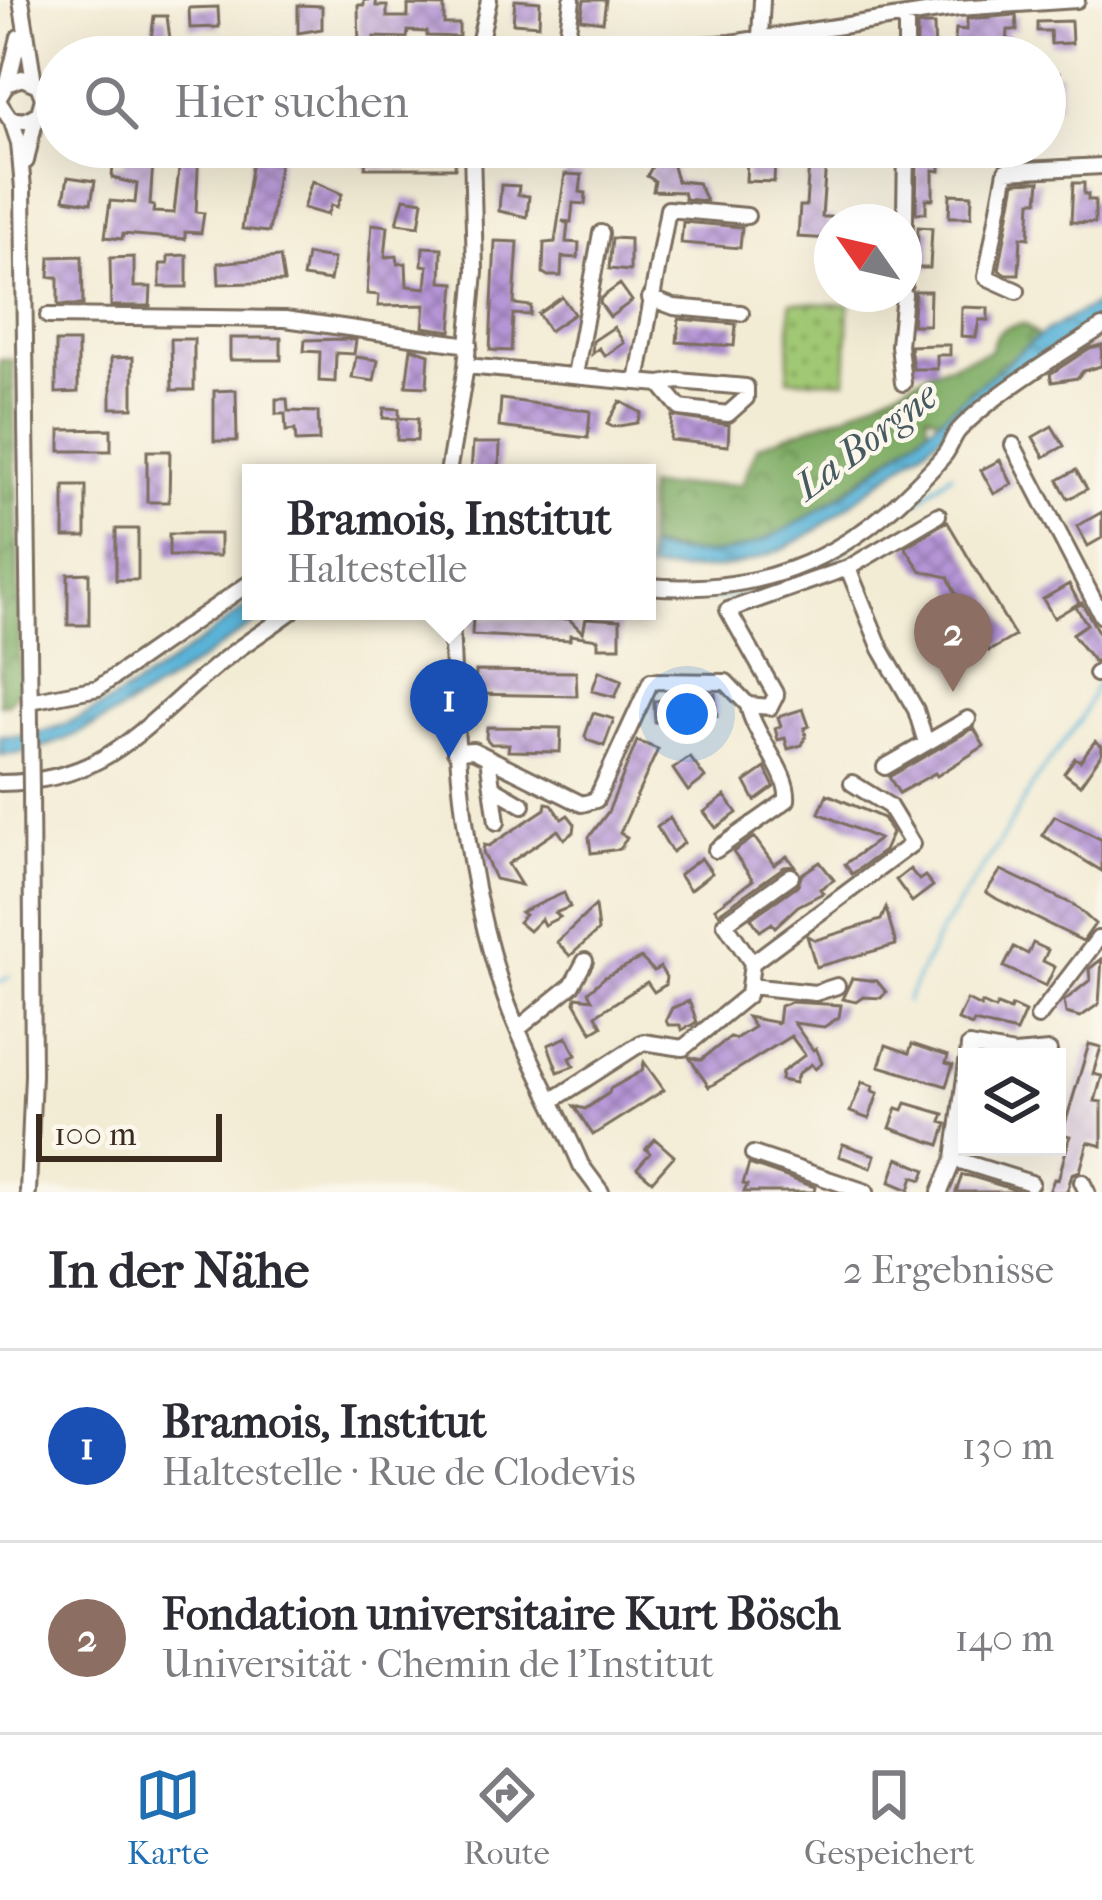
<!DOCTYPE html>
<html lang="de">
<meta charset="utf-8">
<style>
body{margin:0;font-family:"IM FELL French Canon",serif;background:#f7f7f7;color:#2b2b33}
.controls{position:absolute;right:36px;bottom:36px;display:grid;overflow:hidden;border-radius:0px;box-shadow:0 12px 48px #0002}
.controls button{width:108px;height:108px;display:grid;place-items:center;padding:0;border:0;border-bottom:3px solid #e1e1e2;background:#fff;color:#2b2b33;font:60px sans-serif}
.compass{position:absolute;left:814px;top:204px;width:108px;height:108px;border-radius:50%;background:#fff;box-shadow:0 12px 48px #0002;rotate:304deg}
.scale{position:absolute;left:36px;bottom:30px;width:186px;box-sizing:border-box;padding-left:12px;border:6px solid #3b2a1e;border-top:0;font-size:33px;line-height:42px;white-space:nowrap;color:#3b2a1e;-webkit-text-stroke:9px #fbf7ec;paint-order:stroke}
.you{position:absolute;left:687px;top:714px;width:42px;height:42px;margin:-30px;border:9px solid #fff;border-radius:50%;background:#1a73e8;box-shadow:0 0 0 18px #1a73e833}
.badge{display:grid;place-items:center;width:78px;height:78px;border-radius:50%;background:#1f6fb2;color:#fff;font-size:39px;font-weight:700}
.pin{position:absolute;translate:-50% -99px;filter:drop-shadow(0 3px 6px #0008)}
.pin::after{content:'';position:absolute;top:63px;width:42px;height:36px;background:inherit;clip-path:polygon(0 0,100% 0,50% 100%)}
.popup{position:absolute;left:242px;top:464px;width:414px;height:156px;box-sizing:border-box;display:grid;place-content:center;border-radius:0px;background:#fff;filter:drop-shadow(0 3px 9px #0005);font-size:39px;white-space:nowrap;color:#7c7c81}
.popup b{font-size:45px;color:#2b2b33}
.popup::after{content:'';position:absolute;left:50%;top:100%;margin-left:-24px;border:24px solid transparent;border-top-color:#fff}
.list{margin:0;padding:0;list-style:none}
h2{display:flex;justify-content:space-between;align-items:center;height:156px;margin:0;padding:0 48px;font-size:51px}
h2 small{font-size:39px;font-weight:400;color:#7c7c81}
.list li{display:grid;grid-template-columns:78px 1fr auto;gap:36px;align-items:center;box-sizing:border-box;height:192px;padding:0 48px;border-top:3px solid #e1e1e2}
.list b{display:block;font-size:45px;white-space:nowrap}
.list p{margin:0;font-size:39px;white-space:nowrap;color:#7c7c81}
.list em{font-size:39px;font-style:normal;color:#7c7c81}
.icon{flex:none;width:66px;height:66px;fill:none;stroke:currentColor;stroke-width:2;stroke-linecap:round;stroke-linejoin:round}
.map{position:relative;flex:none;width:1102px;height:1192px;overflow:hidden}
.search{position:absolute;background:#fff;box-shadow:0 12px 48px #0002;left:36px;right:36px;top:36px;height:132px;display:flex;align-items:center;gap:30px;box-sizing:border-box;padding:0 42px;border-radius:66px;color:#7c7c81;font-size:45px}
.sheet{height:540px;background:#fff}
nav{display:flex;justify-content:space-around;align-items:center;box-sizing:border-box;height:168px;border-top:3px solid #e1e1e2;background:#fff;font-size:33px;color:#7c7c81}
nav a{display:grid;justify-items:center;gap:6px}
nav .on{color:#1f6fb2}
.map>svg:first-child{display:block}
.forest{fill:url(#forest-crowns);stroke:#5e6c42;stroke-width:3}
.park{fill:url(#park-dots);stroke:#6e7a49;stroke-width:3}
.water{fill:url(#water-ripples);stroke:#4a6f7b;stroke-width:3}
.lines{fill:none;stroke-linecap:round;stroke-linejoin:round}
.stream{stroke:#5ab4d8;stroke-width:3}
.building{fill:url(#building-cross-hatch)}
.minor-casing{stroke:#7b6e5e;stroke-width:20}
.minor{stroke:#fff;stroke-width:14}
.minor-bridge-casing{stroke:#7b6e5e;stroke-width:20;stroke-linecap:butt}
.minor-bridge{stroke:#fff;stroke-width:14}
.labels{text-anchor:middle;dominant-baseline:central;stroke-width:9;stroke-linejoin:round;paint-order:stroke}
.water-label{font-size:39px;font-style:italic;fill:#465a5f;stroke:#fbf7ec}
</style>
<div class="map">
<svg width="1102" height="1192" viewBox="0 0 1102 1192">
<defs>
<pattern id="forest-crowns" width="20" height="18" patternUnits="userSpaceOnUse" patternTransform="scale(3)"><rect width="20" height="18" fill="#80ad66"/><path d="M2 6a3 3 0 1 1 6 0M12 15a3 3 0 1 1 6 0" fill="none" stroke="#6a8d53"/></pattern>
<pattern id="park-dots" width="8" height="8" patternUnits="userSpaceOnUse" patternTransform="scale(3)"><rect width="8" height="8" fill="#a1c974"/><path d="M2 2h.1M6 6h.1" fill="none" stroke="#84a35f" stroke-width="1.8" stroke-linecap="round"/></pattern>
<pattern id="water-ripples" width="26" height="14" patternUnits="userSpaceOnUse" patternTransform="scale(3)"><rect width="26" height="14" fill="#5ab4d8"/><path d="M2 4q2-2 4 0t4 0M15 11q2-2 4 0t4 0" fill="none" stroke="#4c93af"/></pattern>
<pattern id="building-cross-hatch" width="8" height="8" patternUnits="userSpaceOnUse" patternTransform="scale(3)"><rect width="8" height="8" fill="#b695d7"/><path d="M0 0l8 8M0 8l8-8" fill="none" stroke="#957aae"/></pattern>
</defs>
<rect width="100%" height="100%" fill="#fbf7ec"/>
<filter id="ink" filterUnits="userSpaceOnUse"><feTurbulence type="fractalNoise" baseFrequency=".00833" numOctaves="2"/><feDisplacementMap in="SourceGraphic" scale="24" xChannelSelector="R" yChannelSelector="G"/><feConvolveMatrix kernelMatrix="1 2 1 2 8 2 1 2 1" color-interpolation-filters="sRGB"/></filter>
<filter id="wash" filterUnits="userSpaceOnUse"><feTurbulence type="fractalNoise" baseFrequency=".004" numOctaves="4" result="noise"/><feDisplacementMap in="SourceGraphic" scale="48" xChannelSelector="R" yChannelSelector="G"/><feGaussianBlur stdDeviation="2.7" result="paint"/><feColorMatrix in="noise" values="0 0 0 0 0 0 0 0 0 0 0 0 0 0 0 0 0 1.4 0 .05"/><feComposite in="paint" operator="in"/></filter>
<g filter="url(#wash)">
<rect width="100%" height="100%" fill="#f3ecd5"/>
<path class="forest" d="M1024,324l15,13 -99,81 -13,-5 1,15c-55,41 -146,123 -216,126 -21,1 -44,-5 -65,-7v-60l95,-3 16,-38 87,-32 92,-45 53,-18c6,-21 12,-24 34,-27z
M0,360h13l8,327 -12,16 -9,2z"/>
<path class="park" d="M791,302l58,3 -3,76 -58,-2z"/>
<path class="water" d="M1102,301v19l-30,15 -257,196c-60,37 -99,41 -168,39v-21c21,2 43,6 64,5 95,-4 249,-159 327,-217 20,-14 42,-25 64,-36z
M251,604v7h22c-67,43 -196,145 -273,144v-20c73,12 192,-90 251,-131z"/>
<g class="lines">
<path class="stream" d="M891,517l30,-18 31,-26
M690,599c54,4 117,-19 159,-52
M0,982l9,-5
M906,1002l33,-68 62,-94 35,-61 45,-60 17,-38"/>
</g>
<g id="blocks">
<path class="building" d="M364,0h12v6h11v11h21v-12l36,1v18h15v13l-32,-1v-4l-19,-1 -1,7 -33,-1v13h-15l-1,-45h6z
M515,0l25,2 -1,23 -26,-2z
M584,0h22l-3,22 -22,-3z
M298,5l24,1v23l-24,4z
M218,7l1,20 -29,1 -1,-20z
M1016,15l1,15h-9l-1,15 -18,-2 -1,10 -34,-2 2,-22 11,1v-11z
M154,16h13l4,32h-21z
M1071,21l1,22 -21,1 -1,-13h-13v-9z
M923,25h11l1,32h-18v-31z
M840,42v15h-96v-5z
M1045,73h15l-1,33h-14z
M126,147h28l-4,58 4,1 -1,6 21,1 7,-61 18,-5 -3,65 8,1 -3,20 -16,-1v7l-62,-5 -1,5 -17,-2 5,-36 25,2 2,-19 -25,-6 1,-13 11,1z
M254,147h28l-13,85 -27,-3z
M367,147h89l-1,21h-90z
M810,147h17l-5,70h10v22l-34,-2 2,-31h6z
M747,159l28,1 -1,22 -28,-1z
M917,159h23v12l-7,-1v29h-7v14h-10z
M663,160l10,6 4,15 21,2 8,18 -21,-2 -2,-7 -30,-1 2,-10 -8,-5 6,-11z
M565,174l17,1 -2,17 6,1 -1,11 -12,-1 -2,19 -9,-1 6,3 -2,18 13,1 -1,15 -16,-1 -1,19h-13l-5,-3 1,-30 11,-1z
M68,177l27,4 -4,22 -27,-4z
M312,181l30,13 -5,13 -6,-2 -4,10 -24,-7z
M1040,181l-2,20h-7l-2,37 -8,-1 -2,37h-13l-7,-4 16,-88z
M1073,183h11v11h4v6h7v23l-24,-1z
M501,185l18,1 -1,9 11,1 -2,21 -28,-6z
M950,194l22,1 -1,22h-22z
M404,198l19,3 -4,25 -22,-3z
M683,222l59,5 -2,21 -59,-5z
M372,224l16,2 -3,31 12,-1 1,8 8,-1 1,23 19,2 2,-22 -6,-1 1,-18 19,1 -1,34 14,1 -4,48 -28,-4 2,-22 -47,1 1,-11 -12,-1z
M918,227l14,1 -2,40h-13z
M612,238l18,1v32l-21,-2z
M495,241l23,1 -4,62 17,2 -1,9 -17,-1 -2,37 -21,-1z
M187,255v32h-27v-23h8v-8z
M307,255l27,4 -4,22 -27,-4z
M82,256l1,49h-25v-28h-9l1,-20z
M134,257v30h17l-1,19h-39l-1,-48z
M280,257l4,25 -65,2 -1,-21z
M620,284l12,17 -22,16 -10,-14 1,-5z
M915,291h15l-1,34h-17z
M562,297l12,17 -25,17 -11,-17z
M962,307l26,1v12h-9l-3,17 -15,-1z
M679,319l57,5 -2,22 -57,-4z
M614,327l10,16 -19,13 -6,-8 -7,6 1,-13z
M230,338h51v22h-51z
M171,339h23v51h-22z
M345,339l11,1 -2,14 -18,-1 -1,29 -16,-1 1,-29 -16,-1 1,-11z
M56,342h22v50l-22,1z
M936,345h14v10h-13v14h-24l-3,-23z
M1102,345l-1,21 -18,5 -6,7 -25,4 -2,-8 40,-26z
M411,348l18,6 -2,33 -21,-1z
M133,357v51h-22v-50z
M356,357l22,3 -4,21 -22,-3z
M236,390l1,51h-23v-50z
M276,399h11l1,12 30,1 1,29 -23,1 -1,-12 -9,1 -1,-17h-9z
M501,399l89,12 -2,27 -89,-11z
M620,401l21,12 -4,10 -24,4 -6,-3z
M384,408l15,1v9l19,1 -1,22 -20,-1 1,-21 -15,-1z
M672,416l57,9 -1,21 -58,-6z
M1052,426l12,20 -20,11 -11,-20z
M111,429v22h-51v-21z
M473,443h27l-1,30h-28z
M147,451h23l-1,51h-22z
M1000,460l12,24 -18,10 -13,-24z
M1076,470l11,19 -19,10 -10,-19z
M64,486h22v51h-22z
M1102,512v26l-14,8 -11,-20z
M947,521l68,115 -26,15 -22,-32 -19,-42 -27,-6 -16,-24z
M116,529h22v51h-22z
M169,534h51v22h-51z
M89,573v52h-21v-51z
M1069,584l10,19 -25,15 -11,-19z
M1082,603l20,36v18l-8,5 -22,-28 15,-10 -11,-17z
M473,618l96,1 14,14 3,-15 34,2v27h-22v-8l-28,-4v5l-98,-5z
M476,671l100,1 1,24 -102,-2z
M599,671l23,9 -7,17 -23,-6z
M715,694l2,22 -62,6 -1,-21z
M803,709l6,17 -5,2 2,8 -4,9 -14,4 -3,-11 -7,2 -3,-12 6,-2 -3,-9z
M593,713l21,6 -10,27 -17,-6 -2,-4z
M487,727l74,1 -1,24 -52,-1 1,-7h-18l-5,-6z
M974,728l10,18 -47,30 -2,-3 -36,20 -10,-16z
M637,741l21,8 -38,84 7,4 -7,12 -29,4 -2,-16 19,-25z
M1095,741l7,5v7l-22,32 -16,-12 11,-15 5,3z
M690,757l15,21 -17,13 -15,-22z
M765,768l9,19 -19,14 -10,-19z
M827,794l56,24 9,15 -8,18 -32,23 -7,-10 34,-25 -60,-26z
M725,796l12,17 -21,15 -12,-16z
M546,803l6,1 10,15 6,-4 7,9 -1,8 -10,7 -6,-9 -50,34 13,21 -26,-6 -12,-27 1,-7 5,1 56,-37z
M1055,816l47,24v31l-60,-36z
M670,818l14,25 -12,9 -15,-25z
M754,837l20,28 13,-9 8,10 -11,1 -65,46 -4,-5 38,-28 -20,-28z
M701,858l11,15 -22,17 -11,-15z
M820,862l14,18 -14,9 3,4 -25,13 -23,21 -3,-4 -12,8 -9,-13 47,-33 4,-11z
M910,869l9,11 6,-4 8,10 -21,16 -16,-22z
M1001,870l73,35 21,19 -12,17 -86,-42 -11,-7z
M564,893l6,14 -15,6 5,4 -16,8 -3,-6 -12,12 -11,-9 7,-7 -4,-3z
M595,906l3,25 -28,25 -13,-14z
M886,908l10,37 -80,22 -9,-31 9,4 65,-20z
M1033,943l15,7 -5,11 12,6 -9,19 -42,-19 10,-20 14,7z
M641,958l13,13 6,-4 6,10 -1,8 -11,7 -7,-10 -51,33 6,11 -10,6 -17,-30 1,-5 16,2 -4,-7 17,-15z
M1102,959l-3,45 -19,13 -14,-4 -2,-12 26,-21 -1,-11z
M852,978l25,3 9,11 -5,6 -18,-1 -7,5 -14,-3z
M967,1000l14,7 1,-4 13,6 2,-4 13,5 2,-4 13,6 -9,20 -42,-10 -2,4 -14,-6z
M689,1001l8,21 -15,8 -2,-5h-12l-2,-5 6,-12z
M791,1002l50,3 -2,12 -15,10 -30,-4 19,27 3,-2 6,15 -7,6 -4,-5 -13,10 -3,9 -14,-3 1,-8 23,-17 -14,-19 -82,51 -20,-30 12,3 29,-23 5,2 19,-12 -7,-10 31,6 2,-17z
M567,1037l9,18 -6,3 4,8 -16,6 -10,-27z
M912,1044l36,12 -2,7 7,2 -7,21 -67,-20 7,-21 23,8z
M1089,1044l12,3 -8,27 9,2 -7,25 7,1v44l-14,-4 -8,29 -8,3 -5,18h-18l5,-13 4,1 12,-44 -8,-2z
M644,1062l20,28 -71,45 -19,-29 11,3 24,-16 1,-4 32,-18z
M862,1082l11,4 -1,5 6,2 -9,26 -19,-7z
M906,1103l38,11 -3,8 6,2 -7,21 -50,-17 7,-20 6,2z
M655,1139l19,17 -22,25 -15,-13 13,-15 -4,-4z
M843,1144l32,11 -4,13 -32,-12z
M898,1158l28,12 -4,10 -9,-3 -4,13 -19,-8z
M749,1164l66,23 -1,5h-70l3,-7 -4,-1z
M962,1175l8,1 52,16h-66z"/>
</g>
</g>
<g filter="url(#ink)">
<use href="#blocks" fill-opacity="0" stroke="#7b6e5e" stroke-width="3"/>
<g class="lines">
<defs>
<path id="minor" d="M21,0l13,82
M760,37l2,-37
M565,53l7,-53
M476,57l13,-57
M513,57l218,-14 227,-35 119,-8
M906,57v-39
M8,83l11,-46
M0,96l7,-12 15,-6 16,7 5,13 -4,15 -14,8 -15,-2 -10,-15
M11,119l8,24 4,46 7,535
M26,161l10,-45
M904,284l2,-137
M1017,291l-31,-14 20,-106 96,-5
M650,298l24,9 67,6
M48,316l237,3 184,26
M466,366l171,16 31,-173 79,7
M575,375l26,-142
M637,382l23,2 20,24 48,6 18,-16v-11l-68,-6 -18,3
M903,383l-4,-38 5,-51
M1013,445l89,171
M448,473l18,-107 9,-94 -3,-125
M848,568l90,-53
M647,586c107,9 191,-22 267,-99 10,-10 22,-22 31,-33 6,-8 8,-18 14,-24 33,-35 101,-76 143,-103
M451,611c3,123 10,243 46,361 19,67 57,129 84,193l20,27
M1096,674l6,-3
M30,701l68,-13 153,-106
M455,751l18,-1 109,54 14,-4 55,-119 75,1 22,23 22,2 6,-12 -48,-85 120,-42 33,81 35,61 10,33
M488,758l9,64
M885,767l83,-48
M0,783c107,-1 141,-55 216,-117 24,-20 51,-36 76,-55
M492,787l31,18
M716,850l71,-50c3,-27 -33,-64 -39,-95
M752,963l-27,-40 66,-47
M749,986l66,7 22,-7
M1038,1017l60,-78
M519,1028l53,-43 13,-24
M968,1057l1,-11 45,8 35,-3
M553,1100l90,-58 40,6 65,-53 4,-32 160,-119 -23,-38 -37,-23
M753,1154l113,38
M954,1159l77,24
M1082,1182l5,10
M28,1192l5,-117 -2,-286
M940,1192l14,-33 13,-97"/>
</defs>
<use href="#minor" class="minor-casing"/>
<use href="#minor" class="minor"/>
<defs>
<path id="minor-bridge" d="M30,724l1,65"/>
</defs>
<use href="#minor-bridge" class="minor-bridge-casing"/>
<use href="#minor-bridge" class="minor-bridge"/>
</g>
</g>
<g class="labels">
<g class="water-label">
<text transform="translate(866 441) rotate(-37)">La Borgne</text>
</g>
</g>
</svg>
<div class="controls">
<button><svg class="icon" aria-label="layers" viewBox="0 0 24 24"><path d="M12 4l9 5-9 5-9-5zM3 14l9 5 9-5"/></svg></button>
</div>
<svg class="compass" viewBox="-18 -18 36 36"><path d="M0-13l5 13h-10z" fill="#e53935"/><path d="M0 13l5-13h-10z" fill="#7c7c81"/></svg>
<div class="scale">100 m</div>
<div class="you"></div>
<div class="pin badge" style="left:449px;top:758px;background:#1a4fb4">1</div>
<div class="popup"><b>Bramois, Institut</b>Haltestelle</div>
<div class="pin badge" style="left:953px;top:692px;background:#8d6e63">2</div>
<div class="search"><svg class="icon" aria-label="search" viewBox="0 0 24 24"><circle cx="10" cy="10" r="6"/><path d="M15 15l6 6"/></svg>Hier suchen</div>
</div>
<section class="sheet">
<h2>In der Nähe<small>2 Ergebnisse</small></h2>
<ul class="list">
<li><span class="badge" style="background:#1a4fb4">1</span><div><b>Bramois, Institut</b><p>Haltestelle · Rue de Clodevis</p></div><em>130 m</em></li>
<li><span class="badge" style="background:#8d6e63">2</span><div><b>Fondation universitaire Kurt Bösch</b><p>Universität · Chemin de l'Institut</p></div><em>140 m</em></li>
</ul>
</section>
<nav>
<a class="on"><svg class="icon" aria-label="map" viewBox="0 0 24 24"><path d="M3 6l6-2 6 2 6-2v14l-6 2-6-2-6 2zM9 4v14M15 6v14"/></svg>Karte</a>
<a><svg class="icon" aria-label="directions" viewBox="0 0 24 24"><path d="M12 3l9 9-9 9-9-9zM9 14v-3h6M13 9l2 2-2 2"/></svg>Route</a>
<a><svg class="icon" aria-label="saved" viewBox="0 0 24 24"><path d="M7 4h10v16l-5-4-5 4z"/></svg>Gespeichert</a>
</nav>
